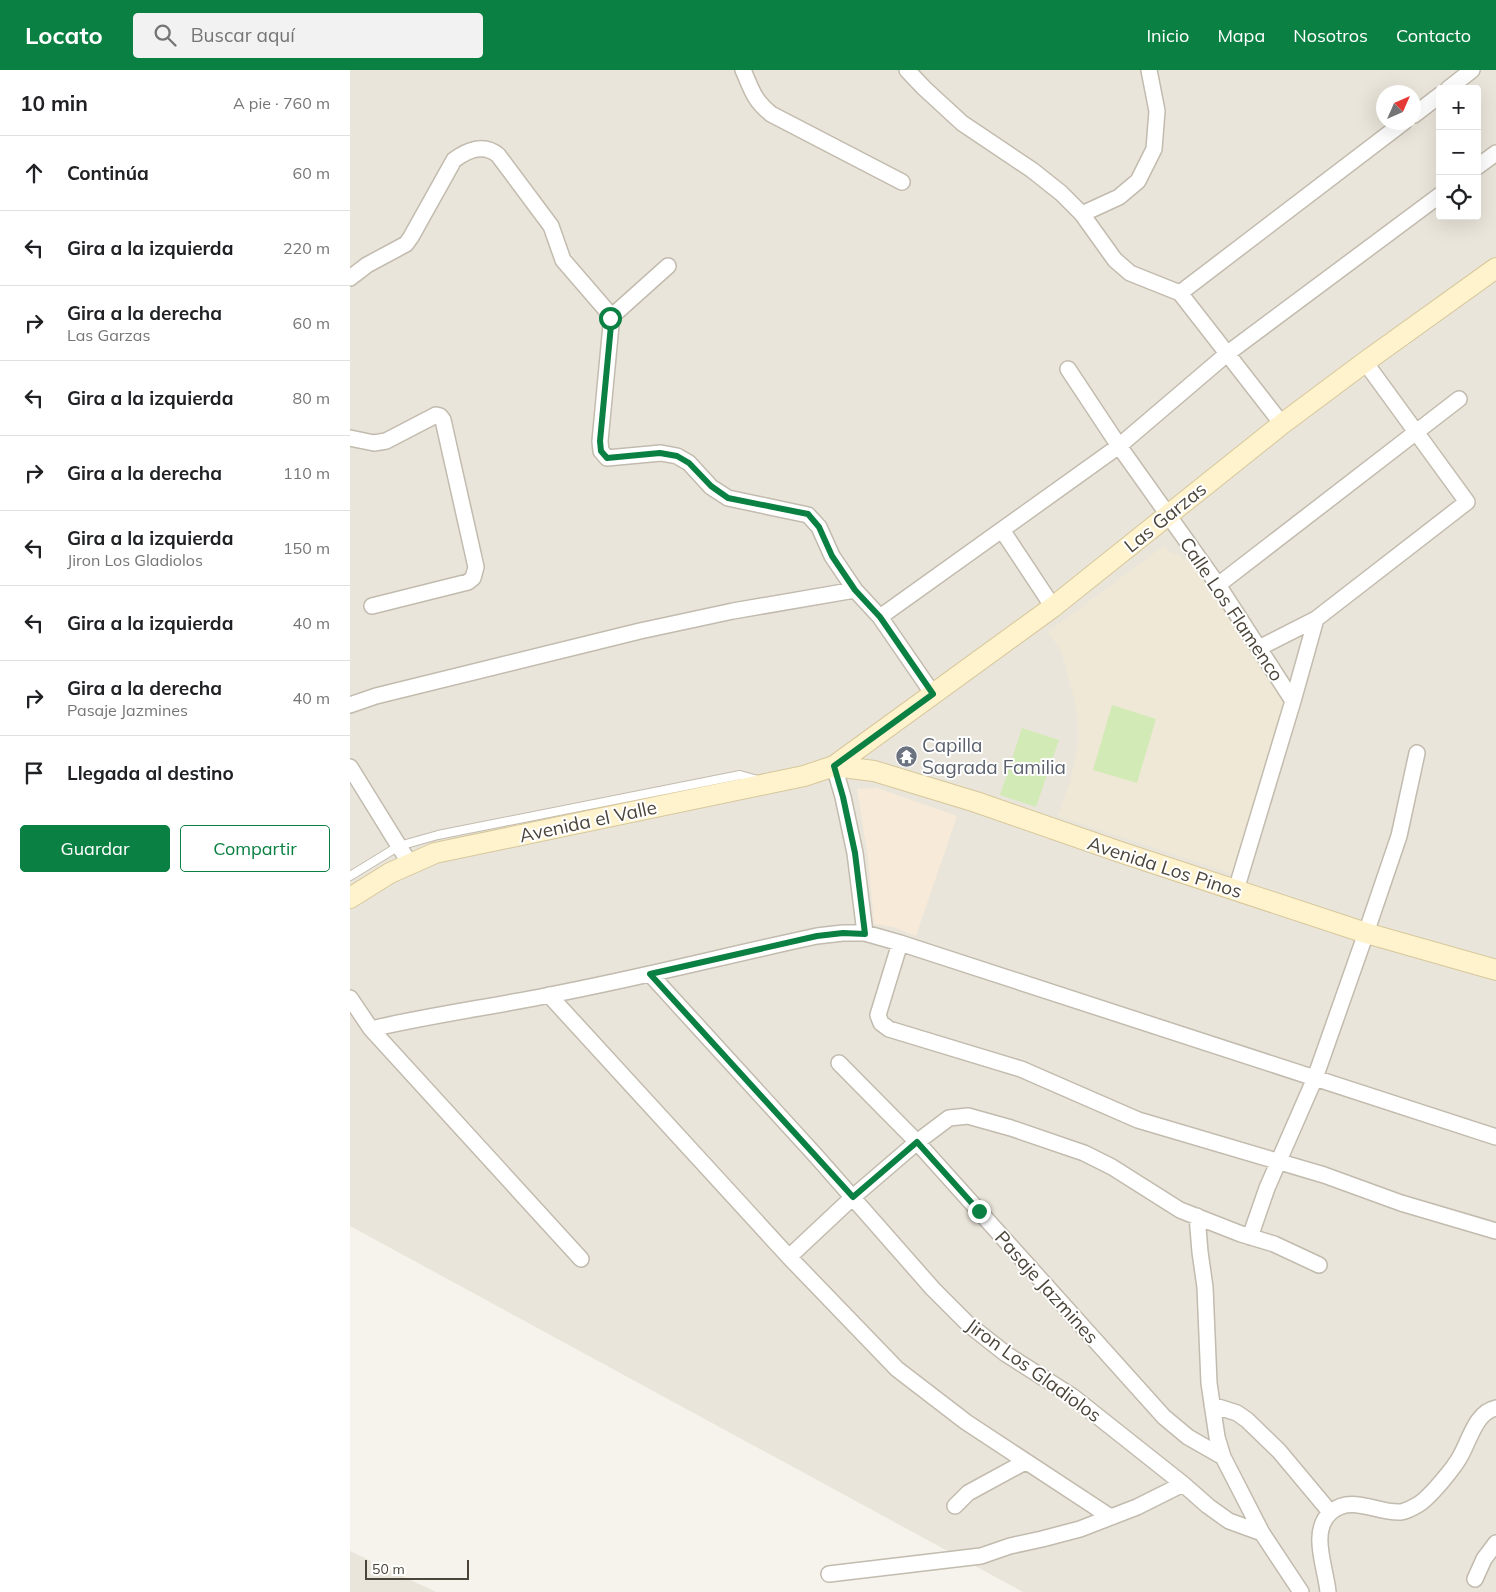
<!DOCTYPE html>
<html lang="es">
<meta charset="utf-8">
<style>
body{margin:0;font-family:Mulish,sans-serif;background:#f2f2f2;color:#202124}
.controls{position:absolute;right:15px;top:15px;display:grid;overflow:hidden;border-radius:5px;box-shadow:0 5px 20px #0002}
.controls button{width:45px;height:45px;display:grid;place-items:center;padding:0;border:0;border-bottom:1px solid #e0e0e0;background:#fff;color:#202124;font:25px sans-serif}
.compass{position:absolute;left:1026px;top:15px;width:45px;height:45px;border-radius:50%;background:#fff;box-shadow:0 5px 20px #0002;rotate:45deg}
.scale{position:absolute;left:15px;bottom:12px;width:104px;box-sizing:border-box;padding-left:5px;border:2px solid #4b4439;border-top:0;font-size:14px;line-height:18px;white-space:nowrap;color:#4b4439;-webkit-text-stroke:4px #fff;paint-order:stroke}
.stop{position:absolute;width:15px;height:15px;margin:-11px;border:4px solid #0b8043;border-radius:50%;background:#fff}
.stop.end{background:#0b8043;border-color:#fff;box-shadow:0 1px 5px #0008}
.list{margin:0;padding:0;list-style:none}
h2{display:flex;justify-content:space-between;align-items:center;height:65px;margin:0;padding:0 20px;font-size:21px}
h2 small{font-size:16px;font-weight:400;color:#757577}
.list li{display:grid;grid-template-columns:32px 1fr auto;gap:15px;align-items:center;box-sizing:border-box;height:75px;padding:0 20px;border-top:1px solid #e0e0e0}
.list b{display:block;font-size:19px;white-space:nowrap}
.list p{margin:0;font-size:16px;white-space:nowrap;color:#757577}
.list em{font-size:16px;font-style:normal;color:#757577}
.actions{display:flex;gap:10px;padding:15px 20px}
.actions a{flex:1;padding:11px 0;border:1px solid #0b8043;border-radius:5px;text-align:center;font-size:18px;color:#0b8043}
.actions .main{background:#0b8043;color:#fff}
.icon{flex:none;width:28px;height:28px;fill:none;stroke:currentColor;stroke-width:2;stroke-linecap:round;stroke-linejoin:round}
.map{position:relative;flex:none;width:1146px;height:1522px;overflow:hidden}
header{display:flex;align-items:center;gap:30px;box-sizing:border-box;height:70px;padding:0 25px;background:#0b8043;color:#fff}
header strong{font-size:24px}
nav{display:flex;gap:28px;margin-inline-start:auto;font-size:18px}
.search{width:350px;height:45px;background:#f2f2f2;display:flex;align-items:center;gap:12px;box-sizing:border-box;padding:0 18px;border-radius:5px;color:#757577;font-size:19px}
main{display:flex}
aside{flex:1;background:#fff}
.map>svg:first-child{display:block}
.residential{fill:#eae5da;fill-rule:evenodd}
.commercial{fill:#f7ead8}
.education{fill:#efe8d6}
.green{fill:#d2eab5}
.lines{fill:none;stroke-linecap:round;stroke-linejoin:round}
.lane-casing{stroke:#c2bbae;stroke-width:10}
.street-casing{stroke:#c2bbae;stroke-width:18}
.secondary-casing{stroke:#d6c79b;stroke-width:22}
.lane{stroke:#fff;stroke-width:8}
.street{stroke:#fff;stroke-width:15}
.secondary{stroke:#fff3cd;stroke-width:20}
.route{stroke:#0b8043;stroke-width:6}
.labels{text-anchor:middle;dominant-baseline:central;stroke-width:4;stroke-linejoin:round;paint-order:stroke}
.street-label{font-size:19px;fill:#4b4439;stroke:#fff}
.worship-label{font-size:19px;fill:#5b616d;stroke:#fff;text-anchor:start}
</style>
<header>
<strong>Locato</strong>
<div class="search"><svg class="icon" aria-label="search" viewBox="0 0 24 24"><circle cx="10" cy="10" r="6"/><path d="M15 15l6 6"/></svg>Buscar aquí</div>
<nav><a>Inicio</a><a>Mapa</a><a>Nosotros</a><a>Contacto</a></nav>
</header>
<main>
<aside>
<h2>10 min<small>A pie · 760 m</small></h2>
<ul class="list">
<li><svg class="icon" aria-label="ahead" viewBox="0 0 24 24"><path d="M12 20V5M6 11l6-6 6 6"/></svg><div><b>Continúa</b></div><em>60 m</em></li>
<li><svg class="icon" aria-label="left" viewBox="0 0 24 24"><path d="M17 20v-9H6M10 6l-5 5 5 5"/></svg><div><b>Gira a la izquierda</b></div><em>220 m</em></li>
<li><svg class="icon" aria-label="right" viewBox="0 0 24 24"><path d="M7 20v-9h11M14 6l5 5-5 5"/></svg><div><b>Gira a la derecha</b><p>Las Garzas</p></div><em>60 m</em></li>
<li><svg class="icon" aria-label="left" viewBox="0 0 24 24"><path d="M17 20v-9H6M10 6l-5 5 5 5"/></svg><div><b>Gira a la izquierda</b></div><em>80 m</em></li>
<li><svg class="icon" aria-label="right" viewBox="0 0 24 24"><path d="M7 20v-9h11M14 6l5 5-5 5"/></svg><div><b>Gira a la derecha</b></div><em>110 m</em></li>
<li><svg class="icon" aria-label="left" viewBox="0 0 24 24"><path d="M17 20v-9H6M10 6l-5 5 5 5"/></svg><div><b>Gira a la izquierda</b><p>Jiron Los Gladiolos</p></div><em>150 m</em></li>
<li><svg class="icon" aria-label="left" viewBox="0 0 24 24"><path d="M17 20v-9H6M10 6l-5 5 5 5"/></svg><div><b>Gira a la izquierda</b></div><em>40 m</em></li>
<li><svg class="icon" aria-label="right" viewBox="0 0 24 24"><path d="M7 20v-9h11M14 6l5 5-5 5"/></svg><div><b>Gira a la derecha</b><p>Pasaje Jazmines</p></div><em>40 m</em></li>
<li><svg class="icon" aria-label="arrive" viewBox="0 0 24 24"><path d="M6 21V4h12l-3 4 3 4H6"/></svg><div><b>Llegada al destino</b></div></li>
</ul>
<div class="actions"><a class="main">Guardar</a><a>Compartir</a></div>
</aside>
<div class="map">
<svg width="1146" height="1522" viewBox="0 0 1146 1522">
<rect width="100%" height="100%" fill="#f6f3ec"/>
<path class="residential" d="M0,0h1146v1522h-473l-673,-366zM1090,19h37v127h-37zM1034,22h30v30h-30z
M0,1481l86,41h-86z"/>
<path class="commercial" d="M527,718l80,28 -41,120 -23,-9 -19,-3 -6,-66 -11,-69z"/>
<path class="education" d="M815,475l4,7 12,4 3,4 5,-2 90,123 -1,8 9,18 -53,167 -176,-58 12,-33 8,-38v-23l-4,-25 -13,-46 -13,-19z"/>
<path class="green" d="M762,635l44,14 -19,64 -44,-13z
M672,658l37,12 -23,67 -36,-12z"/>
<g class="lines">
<defs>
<path id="lane" d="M0,806l49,-30 39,-11 302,-60 18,5"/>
<path id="street" d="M393,0c9,20 10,29 28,44l131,68
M557,0l17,18 38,35 70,47 29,23 21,21 33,46 15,13 50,20 102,131
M1098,19l24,-19
M1064,45l26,-20
M1127,97l19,-14
M732,144l37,-17 19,-16 16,-32 3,-38 -8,-41
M0,208l17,-13 39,-21 5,-7 43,-77c13,-10 30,-17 44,-5l53,71 12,34 44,51 3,7 1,7 -11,116 1,10 6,7 54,-5 16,3 12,7 22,24 17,11 80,17 11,12 13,29 23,34 25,27 53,77
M830,223l224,-171
M260,248l58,-52
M718,299l51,77 99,139 75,116
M0,368l24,5 12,-2 50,-26 4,1 3,4 33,147 -3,11 -5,4 -96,24
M652,460l51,77
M868,515l241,-186
M530,547l239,-171 109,-93 212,-158
M909,578l57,-29
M0,635l26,-9 264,-65 93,-20 122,-21
M484,696l9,31 12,56 10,80
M0,697l60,97
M886,820l57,-189 23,-82 151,-117 -102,-140
M550,873l-22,72 3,8 8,6 132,40 117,51 186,55 77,28 95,28
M300,904l167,183 116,132 35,35 38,30 66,42 111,88 25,22 21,15 33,12
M199,925l240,262 108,112 69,53 143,94
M0,928l21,31 210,230
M21,959c60,-14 120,-22 179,-34 90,-17 178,-40 267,-59l26,-3h22l35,10 596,194
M489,993l78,79 247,275 24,20 35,20
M847,1146l3,36 5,35 4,96 8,54 6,20 39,76 39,59
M900,1167l17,-49 48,-110 51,-145 33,-97 18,-83
M439,1187l64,-60 64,-55 32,-24 19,-2 43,12 73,25 28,14 68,43 61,24 33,10 45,21
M862,1335l25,8 10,7 32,31 51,61
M605,1436l13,-13 57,-31
M479,1504l152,-18 29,-10 32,-7 38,-10 57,-22 46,-23
M1125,1509l9,-20 12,-16
M978,1522c-2,-24 -19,-61 3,-80 21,-18 47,2 70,0 5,-1 13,-5 18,-8 11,-7 36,-37 42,-49 9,-16 15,-43 35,-47"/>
<path id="secondary" d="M484,696l40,5 102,31 147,51 243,80 130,37
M0,828l40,-25 45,-20 369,-77 30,-10 219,-159 229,-183 83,-62 131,-94"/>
</defs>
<use href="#lane" class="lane-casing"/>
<use href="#street" class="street-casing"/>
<use href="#secondary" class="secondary-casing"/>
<use href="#lane" class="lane"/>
<use href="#street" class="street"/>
<use href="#secondary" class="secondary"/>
</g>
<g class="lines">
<path class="route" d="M260,248l1,7 -11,116 1,10 6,7 53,-5 17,3 12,7 22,23 17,12 80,16 11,13 13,29 23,34 25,27 53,77 -99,72 9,31 12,56 10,81 -22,-1 -26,3 -167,38 203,223 64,-55 62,69"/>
</g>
<defs>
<symbol id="temple-disc" viewBox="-11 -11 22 22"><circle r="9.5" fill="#6b7280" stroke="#fff"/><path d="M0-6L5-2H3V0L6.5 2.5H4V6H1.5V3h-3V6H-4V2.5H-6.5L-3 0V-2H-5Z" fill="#fff"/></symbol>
</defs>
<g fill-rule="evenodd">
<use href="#temple-disc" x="544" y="674" width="25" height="25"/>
</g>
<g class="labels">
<g class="street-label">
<text transform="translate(815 447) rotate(-39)">Las Garzas</text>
<text transform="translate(882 539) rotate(56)">Calle Los Flamenco</text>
<text transform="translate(238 751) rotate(-12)">Avenida el Valle</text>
<text transform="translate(815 797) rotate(18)">Avenida Los Pinos</text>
<text transform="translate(697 1217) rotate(48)">Pasaje Jazmines</text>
<text transform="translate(684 1300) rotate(36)">Jiron Los Gladiolos</text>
</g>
<g class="worship-label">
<text x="572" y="675">Capilla<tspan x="572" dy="22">Sagrada Familia</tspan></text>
</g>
</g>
</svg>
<div class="controls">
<button>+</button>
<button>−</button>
<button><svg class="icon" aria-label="locate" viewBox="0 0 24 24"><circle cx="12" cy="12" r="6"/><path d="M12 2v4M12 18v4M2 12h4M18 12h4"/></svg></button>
</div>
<svg class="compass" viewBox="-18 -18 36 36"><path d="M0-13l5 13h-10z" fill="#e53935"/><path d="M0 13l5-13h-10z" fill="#757577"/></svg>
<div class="scale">50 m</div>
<div class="stop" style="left:260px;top:248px"></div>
<div class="stop end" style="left:629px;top:1141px"></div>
</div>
</main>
